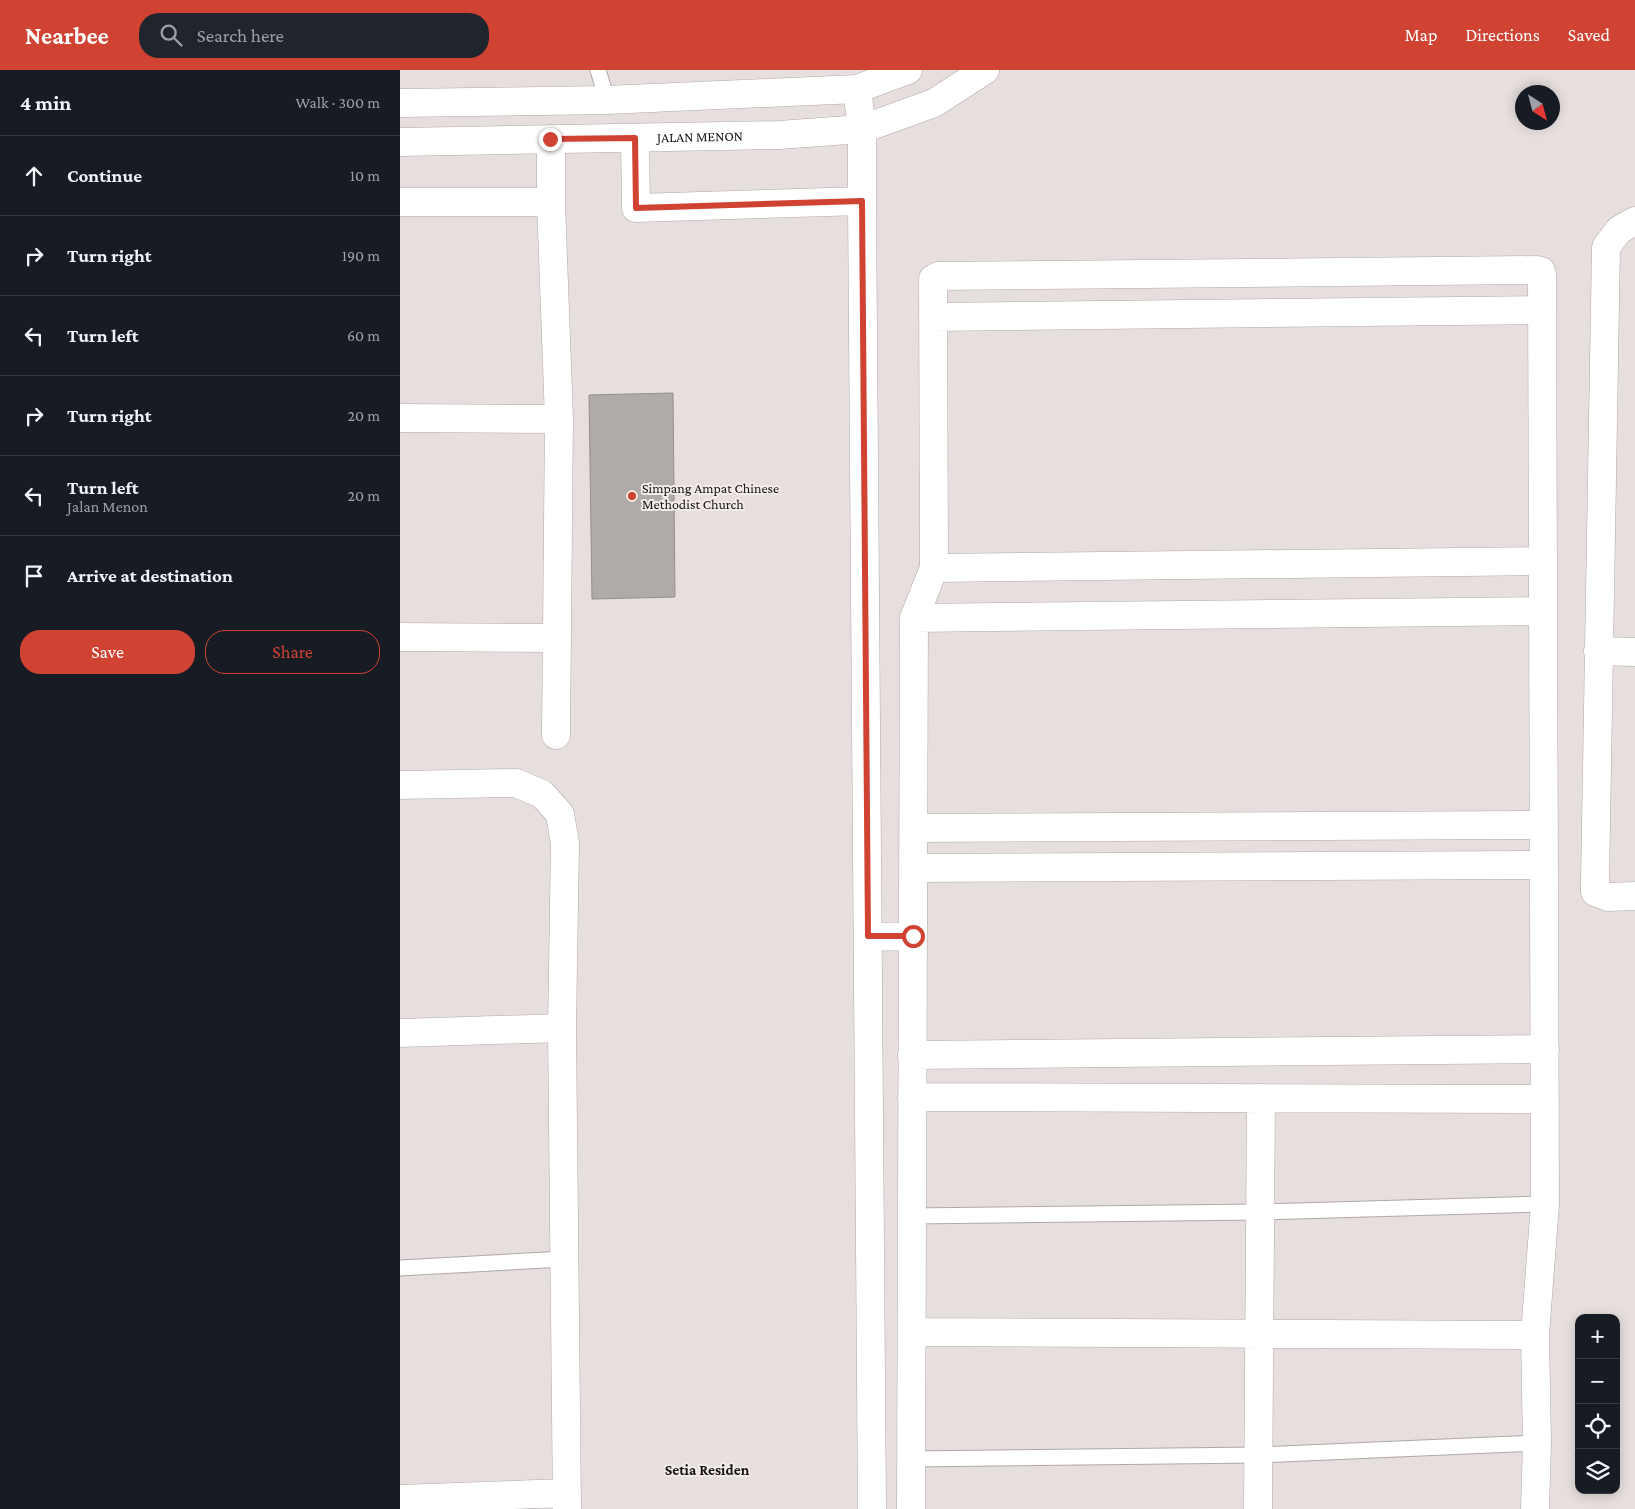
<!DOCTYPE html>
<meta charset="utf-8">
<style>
body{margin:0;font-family:"Crimson Pro",serif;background:#20242c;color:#f1f3f6}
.controls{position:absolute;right:15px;bottom:15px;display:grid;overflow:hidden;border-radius:10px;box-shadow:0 2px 12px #0003}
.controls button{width:45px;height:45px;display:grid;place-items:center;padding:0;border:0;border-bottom:1px solid #363941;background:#171b24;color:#f1f3f6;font:25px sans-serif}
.compass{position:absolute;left:1115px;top:15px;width:45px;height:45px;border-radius:50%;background:#171b24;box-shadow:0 2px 12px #0003;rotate:144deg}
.stop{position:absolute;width:15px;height:15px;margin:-11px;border:4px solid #d04332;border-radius:50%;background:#fff}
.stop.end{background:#d04332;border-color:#fff;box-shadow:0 1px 5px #0008}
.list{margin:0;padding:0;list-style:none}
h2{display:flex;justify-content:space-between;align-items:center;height:65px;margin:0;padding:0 20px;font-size:21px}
h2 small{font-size:16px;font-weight:400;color:#9ea1a6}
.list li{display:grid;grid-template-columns:32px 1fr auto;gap:15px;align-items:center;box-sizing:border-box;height:80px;padding:0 20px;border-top:1px solid #363941}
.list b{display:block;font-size:19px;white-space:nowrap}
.list p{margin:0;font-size:16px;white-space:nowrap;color:#9ea1a6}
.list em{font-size:16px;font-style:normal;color:#9ea1a6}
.actions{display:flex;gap:10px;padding:15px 20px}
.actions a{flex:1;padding:11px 0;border:1px solid #d04332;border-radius:20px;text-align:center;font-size:18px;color:#d04332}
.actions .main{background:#d04332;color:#fff}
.icon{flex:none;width:28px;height:28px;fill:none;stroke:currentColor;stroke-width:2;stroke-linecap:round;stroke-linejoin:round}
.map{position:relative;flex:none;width:1235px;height:1439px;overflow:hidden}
header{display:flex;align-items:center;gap:30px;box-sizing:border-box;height:70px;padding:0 25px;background:#d04332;color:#fff}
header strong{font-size:24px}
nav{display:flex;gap:28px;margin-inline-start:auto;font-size:18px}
.search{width:350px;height:45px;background:#20242c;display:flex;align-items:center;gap:12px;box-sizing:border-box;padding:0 18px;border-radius:20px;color:#9ea1a6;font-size:19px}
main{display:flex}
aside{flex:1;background:#171b24}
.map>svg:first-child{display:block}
.building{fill:#b0aaa8;stroke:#948e8d}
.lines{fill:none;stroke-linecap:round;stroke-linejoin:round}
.service-casing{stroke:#afa8a7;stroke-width:17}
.minor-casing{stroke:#afa8a7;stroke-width:29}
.tertiary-casing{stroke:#afa8a7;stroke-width:29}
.service{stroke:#fff;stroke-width:15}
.minor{stroke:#fff;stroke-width:28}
.tertiary{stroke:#fff;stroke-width:28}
.route{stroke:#d04332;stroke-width:6}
.poi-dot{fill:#d04332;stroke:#f3eceb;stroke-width:2}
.labels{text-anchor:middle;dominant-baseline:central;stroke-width:4;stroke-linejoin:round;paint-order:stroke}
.street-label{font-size:14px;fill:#151313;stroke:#f3eceb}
.poi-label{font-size:14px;fill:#151313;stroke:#f3eceb;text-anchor:start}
.neighbourhood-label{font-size:15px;font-weight:bold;fill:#151313;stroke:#f3eceb}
</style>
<header>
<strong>Nearbee</strong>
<div class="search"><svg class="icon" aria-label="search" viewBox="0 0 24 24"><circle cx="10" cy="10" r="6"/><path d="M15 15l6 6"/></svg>Search here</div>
<nav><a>Map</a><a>Directions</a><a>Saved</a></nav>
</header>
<main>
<aside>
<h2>4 min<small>Walk · 300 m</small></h2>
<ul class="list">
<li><svg class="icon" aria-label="ahead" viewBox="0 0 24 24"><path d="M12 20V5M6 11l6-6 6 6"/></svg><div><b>Continue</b></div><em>10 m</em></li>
<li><svg class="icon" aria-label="right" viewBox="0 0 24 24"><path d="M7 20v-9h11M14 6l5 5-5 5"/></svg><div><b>Turn right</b></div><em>190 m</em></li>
<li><svg class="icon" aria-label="left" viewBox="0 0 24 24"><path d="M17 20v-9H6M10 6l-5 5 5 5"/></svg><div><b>Turn left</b></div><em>60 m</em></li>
<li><svg class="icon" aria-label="right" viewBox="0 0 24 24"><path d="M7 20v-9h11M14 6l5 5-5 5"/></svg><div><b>Turn right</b></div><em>20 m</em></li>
<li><svg class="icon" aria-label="left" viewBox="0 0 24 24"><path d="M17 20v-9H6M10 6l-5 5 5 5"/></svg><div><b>Turn left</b><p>Jalan Menon</p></div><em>20 m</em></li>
<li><svg class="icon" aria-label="arrive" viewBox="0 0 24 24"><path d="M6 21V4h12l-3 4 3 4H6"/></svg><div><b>Arrive at destination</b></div></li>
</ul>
<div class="actions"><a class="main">Save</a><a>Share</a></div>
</aside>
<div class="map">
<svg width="1235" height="1439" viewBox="0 0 1235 1439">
<rect width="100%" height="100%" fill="#e6dfde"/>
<path class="building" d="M273,323l2,204 -83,2 -3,-204z"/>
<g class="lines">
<defs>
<path id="service" d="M198,0l9,30
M512,1146l348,-4 285,-8
M0,1198l165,-9
M511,1389l347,-4 279,-12"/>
<path id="minor" d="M457,19l5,40v72l10,1308
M235,68l1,70 226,-7
M151,69v63l8,217 -3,316
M0,132h151
M1235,151l-16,9 -13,17 -11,635v10l13,5 27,-1
M533,247l608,-7
M0,348l159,1
M534,498l609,-7
M514,548l629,-7
M0,567l157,1
M1198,581l37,1
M0,715l116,-2 26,11 18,20 5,29 -3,185 5,481
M514,758l630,-3
M513,798l631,-3
M468,867l45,-1
M0,963l162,-5
M512,985l633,-6
M512,1027l633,2
M512,1262l623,3
M0,1429l167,-6
M511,1439l3,-891 20,-50 -1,-289 5,-3 599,-6 4,1 1,4 3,929 -10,131 2,108 -2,66
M858,1439l3,-411"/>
<g id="tertiary">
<path d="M0,33l207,-3 250,-11 51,-19"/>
<path id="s1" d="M0,72l379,-7 83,-6 72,-26 51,-33"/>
</g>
</defs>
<use href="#service" class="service-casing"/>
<use href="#minor" class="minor-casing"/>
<use href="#tertiary" class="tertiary-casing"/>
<use href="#service" class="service"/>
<use href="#minor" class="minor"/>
<use href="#tertiary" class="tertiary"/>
</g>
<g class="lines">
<path class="route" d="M150,69l85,-1 1,70 226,-7 6,735h45"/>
</g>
<circle class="poi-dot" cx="232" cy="426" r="5"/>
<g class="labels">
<g class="street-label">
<text stroke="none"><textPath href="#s1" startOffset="300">JALAN MENON</textPath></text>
</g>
<g class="poi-label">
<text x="242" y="418">Simpang Ampat Chinese<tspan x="242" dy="16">Methodist Church</tspan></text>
</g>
<g class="neighbourhood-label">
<text x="307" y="1400">Setia Residen</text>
</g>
</g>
</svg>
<div class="controls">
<button>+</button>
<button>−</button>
<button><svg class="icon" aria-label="locate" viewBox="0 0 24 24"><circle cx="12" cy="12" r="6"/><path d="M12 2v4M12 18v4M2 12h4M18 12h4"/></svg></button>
<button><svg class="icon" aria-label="layers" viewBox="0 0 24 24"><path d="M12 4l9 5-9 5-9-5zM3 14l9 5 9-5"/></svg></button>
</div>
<svg class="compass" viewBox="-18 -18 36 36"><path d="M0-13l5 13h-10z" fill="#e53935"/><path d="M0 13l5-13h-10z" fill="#9ea1a6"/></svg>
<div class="stop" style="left:513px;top:866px"></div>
<div class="stop end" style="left:150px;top:69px"></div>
</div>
</main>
